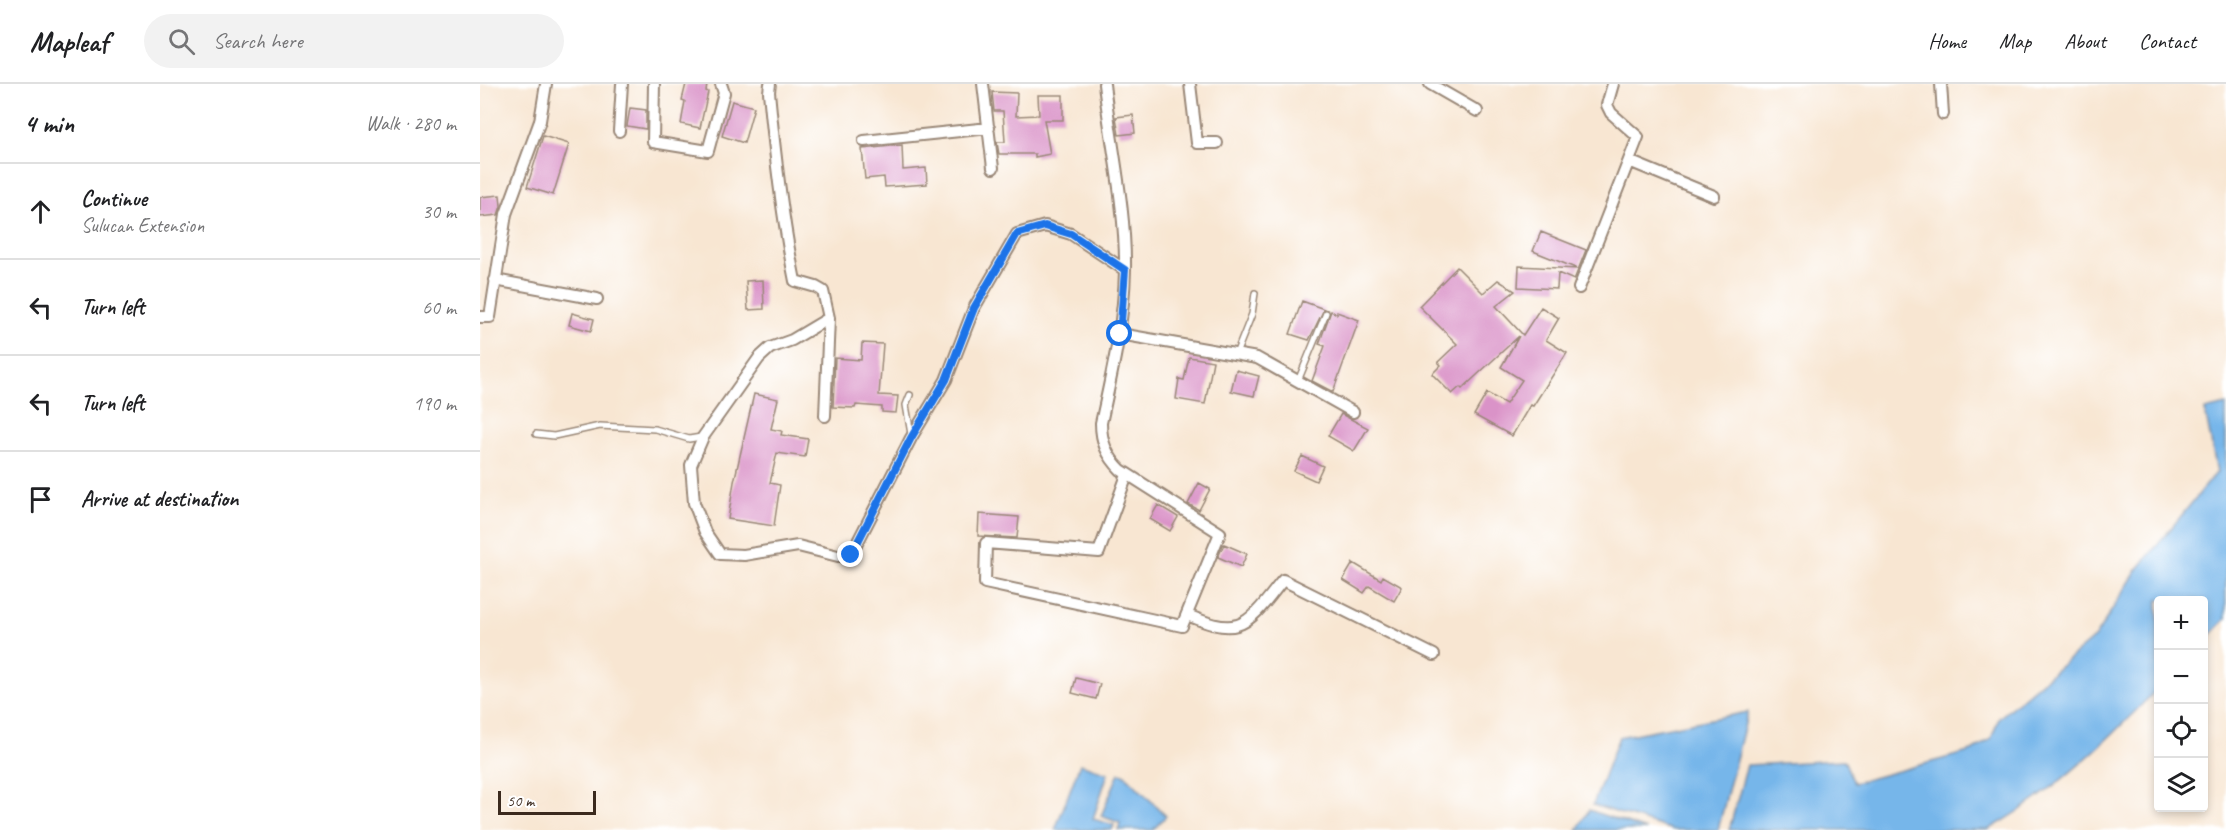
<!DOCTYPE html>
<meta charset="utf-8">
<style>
body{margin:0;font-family:Caveat,sans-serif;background:#f2f2f2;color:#202124}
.controls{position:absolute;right:18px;bottom:18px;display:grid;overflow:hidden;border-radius:6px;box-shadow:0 3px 9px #0003}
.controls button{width:54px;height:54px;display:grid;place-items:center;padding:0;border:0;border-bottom:2px solid #e0e0e0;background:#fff;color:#202124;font:30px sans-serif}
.scale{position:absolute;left:18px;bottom:15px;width:98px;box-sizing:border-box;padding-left:6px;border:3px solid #3b2a1e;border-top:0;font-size:16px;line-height:21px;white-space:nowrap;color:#3b2a1e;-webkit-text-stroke:4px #fff;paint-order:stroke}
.stop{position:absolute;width:18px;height:18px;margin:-14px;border:4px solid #1a73e8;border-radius:50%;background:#fff}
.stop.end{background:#1a73e8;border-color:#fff;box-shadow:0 2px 6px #0008}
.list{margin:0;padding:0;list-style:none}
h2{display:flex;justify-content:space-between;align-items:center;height:78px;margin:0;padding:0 24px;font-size:26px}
h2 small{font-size:20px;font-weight:400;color:#757577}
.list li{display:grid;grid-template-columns:39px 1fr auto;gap:18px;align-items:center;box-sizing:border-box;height:96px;padding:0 24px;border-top:2px solid #e0e0e0}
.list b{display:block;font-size:22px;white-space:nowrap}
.list p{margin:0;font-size:20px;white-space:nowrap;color:#757577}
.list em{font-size:20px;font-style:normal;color:#757577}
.icon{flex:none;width:33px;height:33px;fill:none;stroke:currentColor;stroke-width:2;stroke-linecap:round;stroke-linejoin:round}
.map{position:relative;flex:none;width:1746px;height:746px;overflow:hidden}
header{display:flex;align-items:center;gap:36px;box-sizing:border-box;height:84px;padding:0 30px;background:#fff;border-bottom:2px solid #e0e0e0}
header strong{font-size:28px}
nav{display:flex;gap:33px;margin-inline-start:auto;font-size:21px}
.search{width:420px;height:54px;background:#f2f2f2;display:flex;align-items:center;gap:15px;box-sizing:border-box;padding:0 21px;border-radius:33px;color:#757577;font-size:22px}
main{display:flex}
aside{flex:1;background:#fff}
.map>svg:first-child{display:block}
.water{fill:#76b6ea;stroke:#587084;stroke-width:1.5}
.building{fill:#da93c8}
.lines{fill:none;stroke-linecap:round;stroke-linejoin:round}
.lane-casing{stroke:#9a8878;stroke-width:8}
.street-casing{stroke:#9a8878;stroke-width:14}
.lane{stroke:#fff;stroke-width:5}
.street{stroke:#fff;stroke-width:10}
.route{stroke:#1a73e8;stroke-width:8}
</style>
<header>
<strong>Mapleaf</strong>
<div class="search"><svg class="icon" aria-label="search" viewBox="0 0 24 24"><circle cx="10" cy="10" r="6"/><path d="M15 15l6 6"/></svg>Search here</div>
<nav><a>Home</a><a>Map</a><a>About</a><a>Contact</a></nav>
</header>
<main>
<aside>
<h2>4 min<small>Walk · 280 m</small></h2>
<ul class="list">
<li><svg class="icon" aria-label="ahead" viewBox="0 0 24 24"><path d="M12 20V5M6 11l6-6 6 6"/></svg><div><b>Continue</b><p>Sulucan Extension</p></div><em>30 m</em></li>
<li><svg class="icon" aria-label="left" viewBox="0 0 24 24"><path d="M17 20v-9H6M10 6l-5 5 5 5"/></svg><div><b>Turn left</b></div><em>60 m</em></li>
<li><svg class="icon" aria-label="left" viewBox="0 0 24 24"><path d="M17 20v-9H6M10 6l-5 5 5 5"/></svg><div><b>Turn left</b></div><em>190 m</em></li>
<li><svg class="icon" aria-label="arrive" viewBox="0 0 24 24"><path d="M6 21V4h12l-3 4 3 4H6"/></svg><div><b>Arrive at destination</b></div></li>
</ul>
</aside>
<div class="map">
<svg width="1746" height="746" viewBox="0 0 1746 746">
<rect width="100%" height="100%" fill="#fff"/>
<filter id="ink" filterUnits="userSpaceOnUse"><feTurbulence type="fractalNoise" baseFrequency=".0167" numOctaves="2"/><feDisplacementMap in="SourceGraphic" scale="12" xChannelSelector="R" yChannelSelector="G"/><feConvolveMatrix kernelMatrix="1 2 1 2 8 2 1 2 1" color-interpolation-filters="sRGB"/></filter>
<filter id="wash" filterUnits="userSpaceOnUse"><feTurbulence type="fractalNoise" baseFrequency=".008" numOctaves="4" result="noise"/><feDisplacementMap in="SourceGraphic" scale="24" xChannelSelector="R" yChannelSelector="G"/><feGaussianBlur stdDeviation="1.35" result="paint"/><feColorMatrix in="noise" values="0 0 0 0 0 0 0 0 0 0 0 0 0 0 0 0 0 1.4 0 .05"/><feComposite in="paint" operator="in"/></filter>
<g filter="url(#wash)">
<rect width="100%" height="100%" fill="#f8e6d2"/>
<path class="water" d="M1746,321v214l-22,23v-42h-46v88c-51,53 -105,106 -170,142h-259l18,-65 97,-5 10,23 118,-32 19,-12 8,-21 96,-81 42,-67 80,-98 -12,-62z
M1268,628l-30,118h-45l-80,-25 26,-68z
M600,680l28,9 -15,46 21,6 -2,5h-57z
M639,689l5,1 42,42 -13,14h-35l2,-7 -19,-7z
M1109,726l57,20h-69z"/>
<g id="blocks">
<path class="building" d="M206,0h21l-1,7 2,1 -8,36 -19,-4 4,-23 -3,-1z
M512,8l25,1 -1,23 23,-1 -1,-20h25v25h-19l6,34 -15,3v-3h-36l-2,-12h8l-2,-31h-9z
M252,17l22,6 -10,36 -22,-7z
M150,24l16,2v19l-19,-3z
M653,31l2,18 -16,2 -3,-18z
M63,52l26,8 -16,51 -26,-8z
M422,61l1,25 23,-2 1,16 -42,3 -1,-10 -19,2 -3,-30z
M20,111l1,11 -3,9 -18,2v-20z
M1061,148l45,18 -12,30 -16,-7 -1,16 -39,-2 1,-21 59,3 -45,-18z
M977,183l26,26 15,-13 17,11 -19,15 27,29 18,-28 18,11 -13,22 21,13 -34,53 -3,-1 -18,31 -38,-21 13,-22 19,11 16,-24 -21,-13 18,-31 -57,53 -2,-2 -8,7 -20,-20 9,-9 -3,-3 19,-18 -38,-38z
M283,196l1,29 -16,1 -2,-29z
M822,217l22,8 -15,31 -19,-6z
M851,227l6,3v-2l22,8 -26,72 -21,-11 13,-35 -6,-2z
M92,229l22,6 -3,12 -22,-6z
M382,259l21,1 -4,51 19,1 -2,17 -14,-1v-5l-26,-2 -1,3 -22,-1 2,-49 26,2z
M709,273l24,4 -8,43 -29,-5 3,-20 5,1z
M756,286l23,6 -5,20 -23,-5z
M274,310l24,5 -7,30 11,2 -1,4 27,4 -3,18 -28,-4 -7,30 10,2 -6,41 -46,-7 6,-37z
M861,330l27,14 -14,23 -26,-15z
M822,372l21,10 -7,15 -22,-10z
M719,399l11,6 -11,21 -11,-6z
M678,421l20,12 -8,14 -20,-12z
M499,430l40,3 -2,21 -39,-2z
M744,460l23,10 -6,13 -23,-10z
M873,479l28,17 2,-4 19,11 -8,14 -25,-15 -5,7 -21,-13z
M596,594l24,6 -4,15 -24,-6z"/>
</g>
</g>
<g filter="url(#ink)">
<use href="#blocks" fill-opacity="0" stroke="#9a8878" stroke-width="1.5"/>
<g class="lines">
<defs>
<path id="lane" d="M756,270l16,-40 3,-21
M818,297l28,-68
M430,311l-4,10 5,29
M56,350l18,2 46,-10 55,3 34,10 12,-2"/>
<path id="street" d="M174,0l-1,58 55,9 14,-51 2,-7 -3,-9
M290,0l-1,8c6,64 13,126 26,189l21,6 7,4 6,27 -4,98
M503,0l10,84
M624,0c7,61 22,124 21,186 -1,52 -13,103 -24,153 0,19 6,33 20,47l99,63 -38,93 -197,-43 1,-40 113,9 28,-77
M710,0l7,59h20
M950,0l47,27
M1461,0l2,30
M139,47l3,-47
M384,57l125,-13
M1149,77l85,35
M15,196l102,19
M1099,204l59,-151 -27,-24 -4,-8 6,-21
M0,233h10l16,-103 34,-93 6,-37
M349,234l-37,22 -22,8 -11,10 -56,79 -12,28 3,38 11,29 15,22 24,1 54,-9 40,10 13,-1 60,-117 35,-58 28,-72 43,-74 28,-8 26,8 54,36
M640,250l137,24 96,54
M707,531c13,5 35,15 50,10 17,-4 35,-32 46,-45l151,75"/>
</defs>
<use href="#lane" class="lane-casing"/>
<use href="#street" class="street-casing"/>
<use href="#lane" class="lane"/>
<use href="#street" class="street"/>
</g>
</g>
<g class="lines" filter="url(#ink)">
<path class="route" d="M371,471l60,-117 35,-58 28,-72 43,-74 28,-8 26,8 54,36 -5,64"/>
</g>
</svg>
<div class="controls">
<button>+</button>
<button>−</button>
<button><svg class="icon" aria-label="locate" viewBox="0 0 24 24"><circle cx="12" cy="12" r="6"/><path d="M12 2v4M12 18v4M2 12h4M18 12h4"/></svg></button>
<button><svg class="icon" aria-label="layers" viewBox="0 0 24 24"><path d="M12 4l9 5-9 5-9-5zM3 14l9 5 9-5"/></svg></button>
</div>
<div class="scale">50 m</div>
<div class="stop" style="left:640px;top:250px"></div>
<div class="stop end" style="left:371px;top:471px"></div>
</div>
</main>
